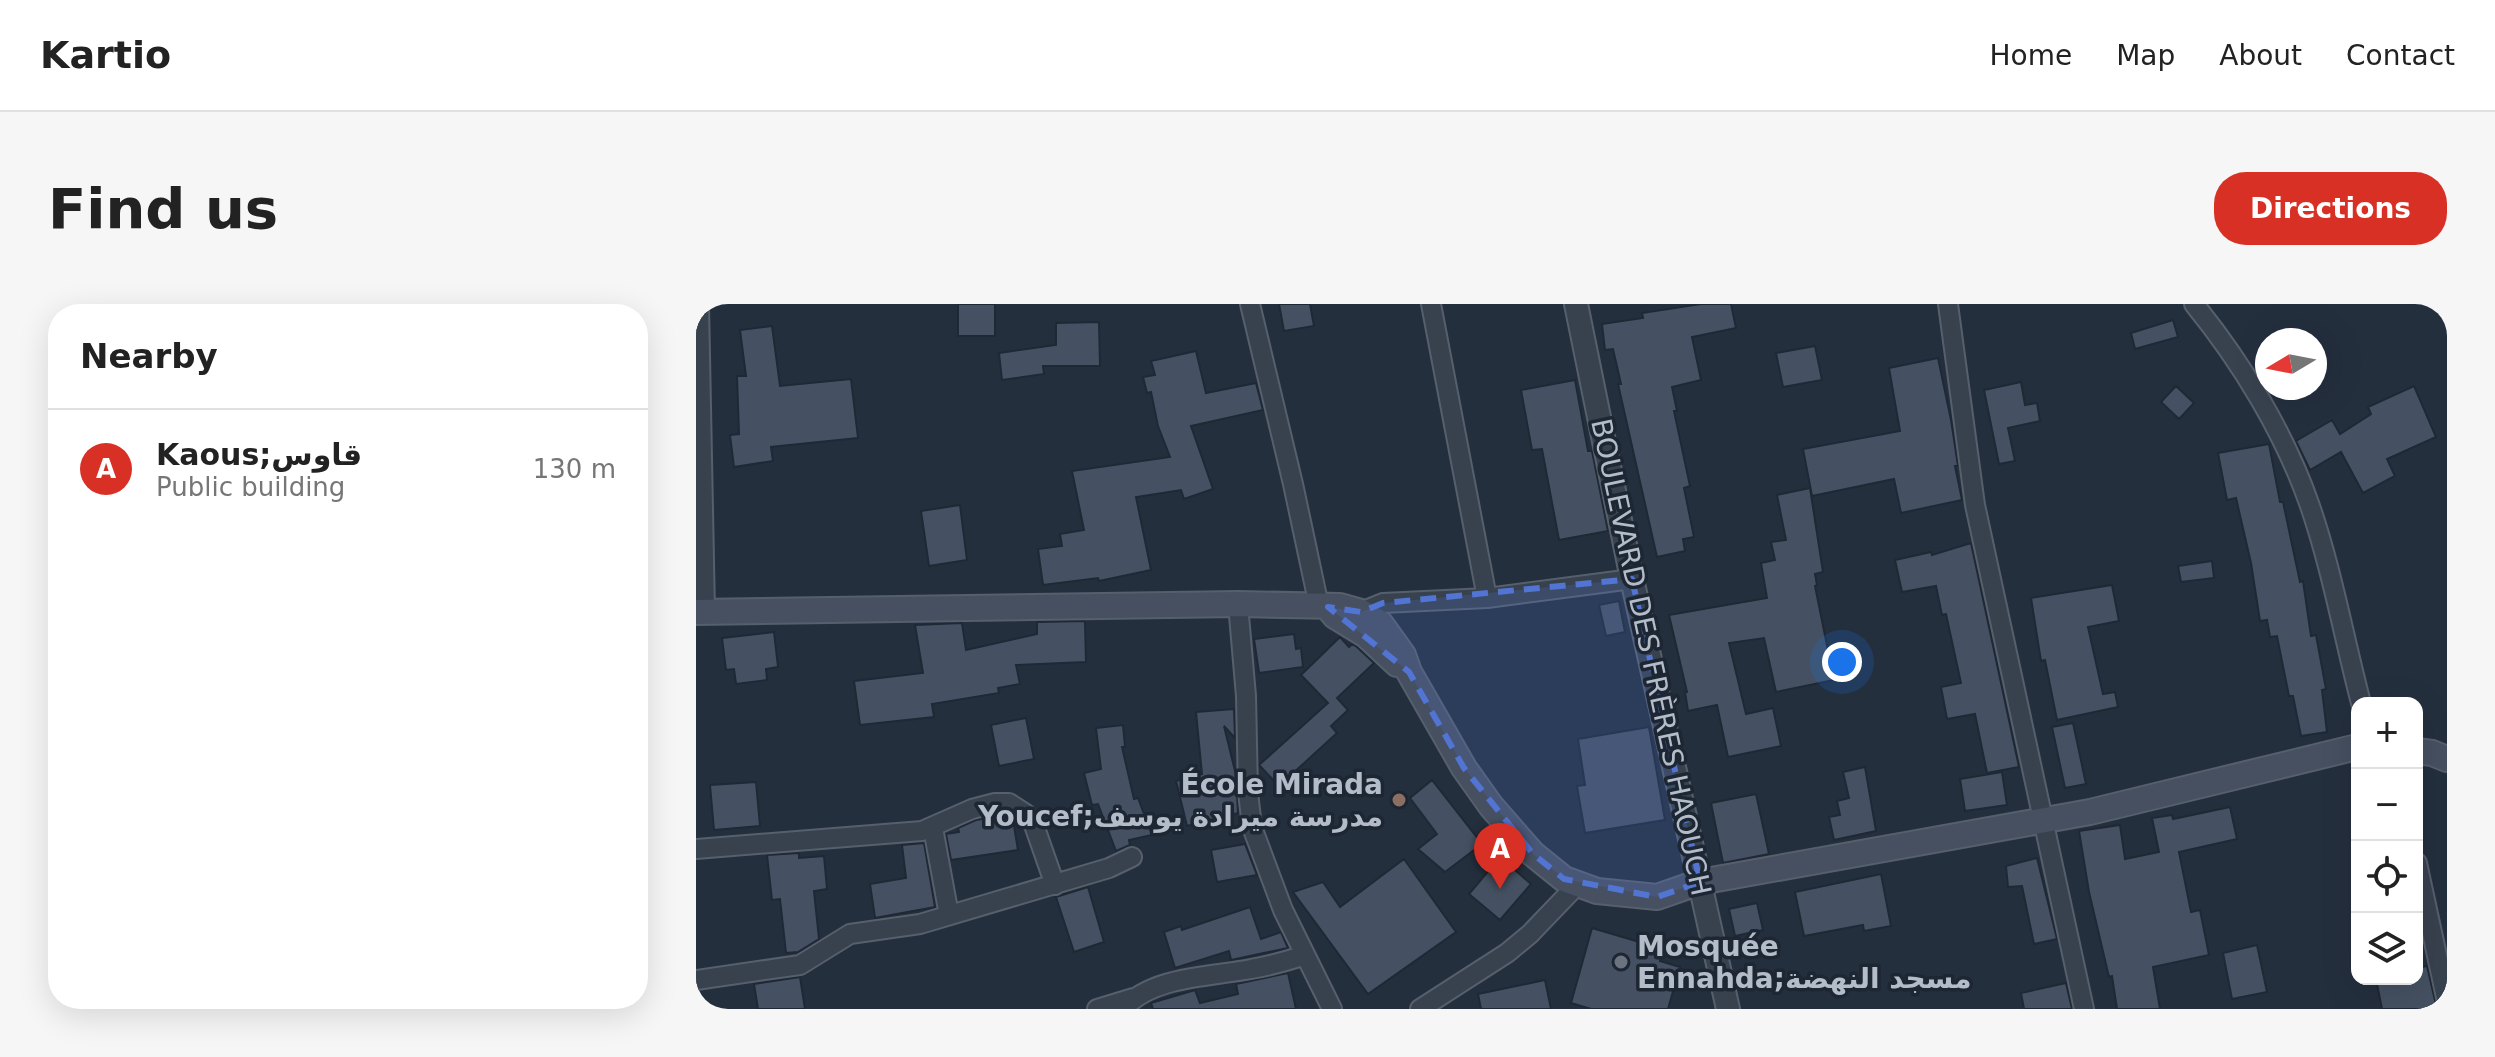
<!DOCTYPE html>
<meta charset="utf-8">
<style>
body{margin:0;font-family:"DejaVu Sans",Cairo,sans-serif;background:#f6f6f6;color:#222}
.controls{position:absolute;right:24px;bottom:24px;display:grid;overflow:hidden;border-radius:16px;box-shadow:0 8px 32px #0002}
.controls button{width:72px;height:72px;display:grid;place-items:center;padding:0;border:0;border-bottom:2px solid #e0e0e0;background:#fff;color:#222;font:40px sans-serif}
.compass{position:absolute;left:1559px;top:24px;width:72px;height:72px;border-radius:50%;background:#fff;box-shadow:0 8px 32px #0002;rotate:260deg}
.you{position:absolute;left:1146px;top:358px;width:28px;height:28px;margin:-20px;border:6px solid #fff;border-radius:50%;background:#1a73e8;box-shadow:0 0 0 12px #1a73e833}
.badge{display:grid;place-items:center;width:52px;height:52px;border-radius:50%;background:#d93025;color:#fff;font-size:26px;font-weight:700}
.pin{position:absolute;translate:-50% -66px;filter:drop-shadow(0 2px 4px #0008)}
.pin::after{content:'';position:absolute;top:42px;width:28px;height:24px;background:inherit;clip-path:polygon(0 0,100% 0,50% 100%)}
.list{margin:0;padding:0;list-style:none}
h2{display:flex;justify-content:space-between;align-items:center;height:104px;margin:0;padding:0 32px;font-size:34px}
h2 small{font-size:26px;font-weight:400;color:#767676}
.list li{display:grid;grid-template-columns:52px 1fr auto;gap:24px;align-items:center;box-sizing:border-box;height:120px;padding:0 32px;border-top:2px solid #e0e0e0}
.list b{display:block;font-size:30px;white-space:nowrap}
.list p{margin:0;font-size:26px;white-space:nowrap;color:#767676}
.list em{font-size:26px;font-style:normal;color:#767676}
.icon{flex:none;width:44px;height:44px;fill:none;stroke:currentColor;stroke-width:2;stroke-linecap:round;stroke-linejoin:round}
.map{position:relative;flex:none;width:1751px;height:705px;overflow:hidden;border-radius:32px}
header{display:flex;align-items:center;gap:48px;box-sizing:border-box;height:112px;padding:0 40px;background:#fff;border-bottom:2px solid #e0e0e0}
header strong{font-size:38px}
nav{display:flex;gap:44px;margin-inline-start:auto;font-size:28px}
.intro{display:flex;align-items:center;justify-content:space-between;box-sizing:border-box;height:192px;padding:0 48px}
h1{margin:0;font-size:56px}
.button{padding:20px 36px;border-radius:32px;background:#d93025;color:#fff;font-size:28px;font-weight:700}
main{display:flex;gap:48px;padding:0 48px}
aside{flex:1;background:#fff;border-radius:32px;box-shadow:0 8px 32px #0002}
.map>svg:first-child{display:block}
.building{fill:#455162;stroke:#1f2835;stroke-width:2}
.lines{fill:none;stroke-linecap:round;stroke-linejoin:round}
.minor-casing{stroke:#565f6c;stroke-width:22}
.tertiary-casing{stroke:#565f6c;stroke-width:26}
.secondary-casing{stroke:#565f6c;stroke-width:28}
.minor{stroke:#38414e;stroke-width:18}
.tertiary{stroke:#38414e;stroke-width:22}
.secondary{stroke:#465061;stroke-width:24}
.marked{fill:#5274d3;fill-opacity:0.2;stroke:#5274d3;stroke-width:6;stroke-dasharray:16 10;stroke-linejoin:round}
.education-dot{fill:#8d6e63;stroke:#1d2633;stroke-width:3}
.worship-dot{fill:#6b7280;stroke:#1d2633;stroke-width:3}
.labels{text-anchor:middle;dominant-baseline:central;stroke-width:7;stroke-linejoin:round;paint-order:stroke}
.street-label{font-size:28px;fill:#b4bcc9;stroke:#1d2633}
.poi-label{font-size:28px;font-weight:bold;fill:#b4bcc9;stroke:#1d2633;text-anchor:end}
</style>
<header>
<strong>Kartio</strong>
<nav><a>Home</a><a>Map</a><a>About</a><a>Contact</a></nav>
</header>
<div class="intro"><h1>Find us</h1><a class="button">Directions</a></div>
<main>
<aside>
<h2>Nearby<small></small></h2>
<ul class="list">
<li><span class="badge">A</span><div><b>Kaous;قاوس</b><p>Public building</p></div><em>130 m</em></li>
</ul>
</aside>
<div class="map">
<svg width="1751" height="705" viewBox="0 0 1751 705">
<rect width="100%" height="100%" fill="#242f3e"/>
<path class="building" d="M262,0h37v32h-37z
M583,0h31l4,22 -30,5z
M1005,0h30l5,24 -44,9 9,43 -29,7 5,24h-3l16,75 -6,2 10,49 -11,2 2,12 -28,6 -39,-173h3l-8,-35 -8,1 -3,-26 41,-6 -1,-5z
M1477,16l5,17 -43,12 -4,-16z
M403,18l1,44h-57l1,8 -42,6 -3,-27 57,-8v-22z
M76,22l8,60 71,-7 7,59 -87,9 2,14 -39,6 -4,-32 9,-1 -2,-58h9l-6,-46z
M1119,42l7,34 -39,7 -7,-34z
M500,47l10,42 50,-10 7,27 -72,16 22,63 -29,10 -3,-9 -45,7 15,73 -52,11 -1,-3 -55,7 -5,-36 24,-3 -2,-12 24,-4 -12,-59 98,-14 -12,-31 -7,-34 -4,1 -4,-16 12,-2 -4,-14z
M1242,54l13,62 7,46h-3l7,34 -61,13 -7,-34 -82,17 -9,-47 97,-18 -11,-63z
M879,76l13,71h4l16,80 -49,9 -17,-91 -10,1 -11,-60z
M1325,78l4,23 12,-2 3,18 -32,7 7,33 -16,3 -15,-74z
M1480,82l18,17 -15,16 -18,-17z
M1718,82l22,51 -49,22 8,17 -32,17 -22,-41 -31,18 -14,-29 36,-21 8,14 31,-20 -3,-7z
M1573,140l11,58h3l17,80 3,-1 8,55 5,-1 10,54 -4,1 5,42 -26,4 -8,-40h-4l-12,-60 -7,1 -3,-17 -7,1 -9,-58 -15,-65 -9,2 -9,-47z
M1114,184l13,84 -8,2 2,11 -2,1 19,94 -58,12 -12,-54 -35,5 17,71 27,-6 8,38 -53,11 -11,-52 -29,6 -3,-19h2l-18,-77 98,-17 -6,-35 14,-3 -4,-18 15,-2 -9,-45z
M264,201l7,55 -38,6 -8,-55z
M1275,239l48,224 -32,6 -12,-59 -28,5 -6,-32 20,-4 -15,-69 -4,1 -6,-29 -34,6 -7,-32 36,-8 1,3z
M1516,257l2,17 -33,4 -3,-16z
M1416,281l7,36 -31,6 15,67 12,-2 3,15 -61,13 -12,-60 -4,1 -10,-63z
M923,297l6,31 -19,4 -7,-31z
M389,317l1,41 -70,3 4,19 -22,4 1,5 -67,11 2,13 -74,8 -6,-44 69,-8 -8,-48 47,-2 4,27 71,-16v-12z
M78,328l4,35 -12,2 1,11 -31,4 -2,-15 -8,1 -4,-32z
M598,330l2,15 5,-1 2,19 -44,6 -5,-34z
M644,333l9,10 3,-3 5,3 17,16 -37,35 11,12 -17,16 6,7 -58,53 -20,-21 69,-62 -27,-28z
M538,405l1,29 -11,-12 12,49 2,38 -51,13 -11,-45 26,-7 -6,-62z
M330,414l8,41 -35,7 -8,-41z
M1377,419l13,61 -21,4 -13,-61z
M427,421l2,22h-3l12,52 4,-1 14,37 -23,5 1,5 -14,6 -18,-47 -6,1 -8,-32 17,-4 -5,-41z
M953,423l16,93 -80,13 -8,-47 8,-1 -7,-46z
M1169,463l11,64 -42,9 -5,-23 11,-2 -3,-14 12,-3 -6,-26z
M1306,468l5,33 -42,6 -5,-32z
M736,476l50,64 -37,28 -27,-23 19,-15 -27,-36z
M60,478l4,44 -46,4 -4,-45z
M1060,490l13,60 -46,9 -12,-60z
M1534,503l7,32 -58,13 12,60 9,-2 9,45 -56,12 7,42h-43l-5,-33 -3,1 -20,-85 -10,-61 41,-6 5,34 34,-7 -7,-34 20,-3 1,4z
M310,511l7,5 5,30 -67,10 -5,-26 13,-2 -1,-4 18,-8z
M228,539l11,64 -60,11 -5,-34 36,-6 -4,-33z
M549,540l12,31 -40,7 -6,-32z
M103,549v5l25,-2 3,33 -13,2 5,48 -21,13 -12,1 -6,-54 -8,1 -5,-45z
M804,553l31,27 -31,36 -31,-26z
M1341,554l20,81 -23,5 -12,-58 -14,1 -2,-21z
M708,555l52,73 -88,62 -75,-102 30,-10 17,25z
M1185,570l10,52 -27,5 -1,-6 -59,11 -9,-44z
M392,583l16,55 -30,10 -18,-55z
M1061,599l6,27 -28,6 -6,-27z
M554,603l11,32 20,-7 7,16 -57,12 -2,-9 -54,17 -11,-36 17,-6 1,4z
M896,624l71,21 -3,12 20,6 -12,42h-77l-20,-6z
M1561,641l10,47 -35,7 -9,-46z
M1731,662l10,43h-55l-6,-30h41v-11z
M592,669l8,36h-143l-2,-6 44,-13 5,13 38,-9 -2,-10z
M104,673l5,32h-47l-4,-25z
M849,676l6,29h-70l-3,-15z
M1370,679l6,26h-48l-3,-16z"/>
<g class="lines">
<defs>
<path id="minor" d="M3,0l6,308
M554,0l43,180 26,122
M735,0l56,294
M1252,0l27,201 109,504
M1498,0c48,59 91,130 116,202 22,64 34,132 51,197
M542,300l8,92 2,96 4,35 31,83 49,99
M665,308l22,-9 104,-5 145,-19
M237,524l16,87
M0,545l226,-18 50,-22 23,-6h14l17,11 8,11 21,60
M1721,559l30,139
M0,676l104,-15 50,-31 70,-10 189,-56 23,-11
M401,705l36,-11
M427,705c29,-33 87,-32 128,-40 18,-3 36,-8 54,-14
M724,705l87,-56 23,-19 47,-49"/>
<path id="tertiary" d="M880,0l56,275 96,430"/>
<path id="secondary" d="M634,306l5,6 31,19 31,29
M0,308l542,-8 102,2 21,6 19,11 23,32 6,17 55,96 27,38 42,48 31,25 33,12 60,6 43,-15 390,-70 267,-65
M1721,447l15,2 15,6"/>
</defs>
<use href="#minor" class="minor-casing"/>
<use href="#tertiary" class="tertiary-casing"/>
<use href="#secondary" class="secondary-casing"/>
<use href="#minor" class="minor"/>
<use href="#tertiary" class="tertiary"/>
<use href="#secondary" class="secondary"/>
</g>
<path class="marked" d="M936,275l68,303 -43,15 -93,-18 -31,-25 -69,-86 -55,-96 -81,-65 33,5 22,-9z"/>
<circle class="education-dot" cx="703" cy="496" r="8"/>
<circle class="worship-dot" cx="925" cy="658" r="8"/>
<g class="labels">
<g class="street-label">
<text transform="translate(955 353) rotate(78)">BOULEVARD DES FRÈRES HAOUCH</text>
</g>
<g class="poi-label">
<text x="687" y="480">École Mirada<tspan x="687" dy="32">Youcef;مدرسة ميرادة يوسف</tspan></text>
<text x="941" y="642" text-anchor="start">Mosquée<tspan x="941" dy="32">Ennahda;مسجد النهضة</tspan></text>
</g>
</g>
</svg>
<div class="controls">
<button>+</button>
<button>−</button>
<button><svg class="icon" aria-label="locate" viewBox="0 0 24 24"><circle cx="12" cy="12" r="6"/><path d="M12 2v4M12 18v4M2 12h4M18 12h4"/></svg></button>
<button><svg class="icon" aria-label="layers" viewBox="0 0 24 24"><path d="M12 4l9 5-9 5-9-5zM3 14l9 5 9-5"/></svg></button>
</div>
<svg class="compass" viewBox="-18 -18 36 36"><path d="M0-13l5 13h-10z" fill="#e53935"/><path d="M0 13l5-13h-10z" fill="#767676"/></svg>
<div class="you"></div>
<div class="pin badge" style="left:804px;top:585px">A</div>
</div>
</main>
